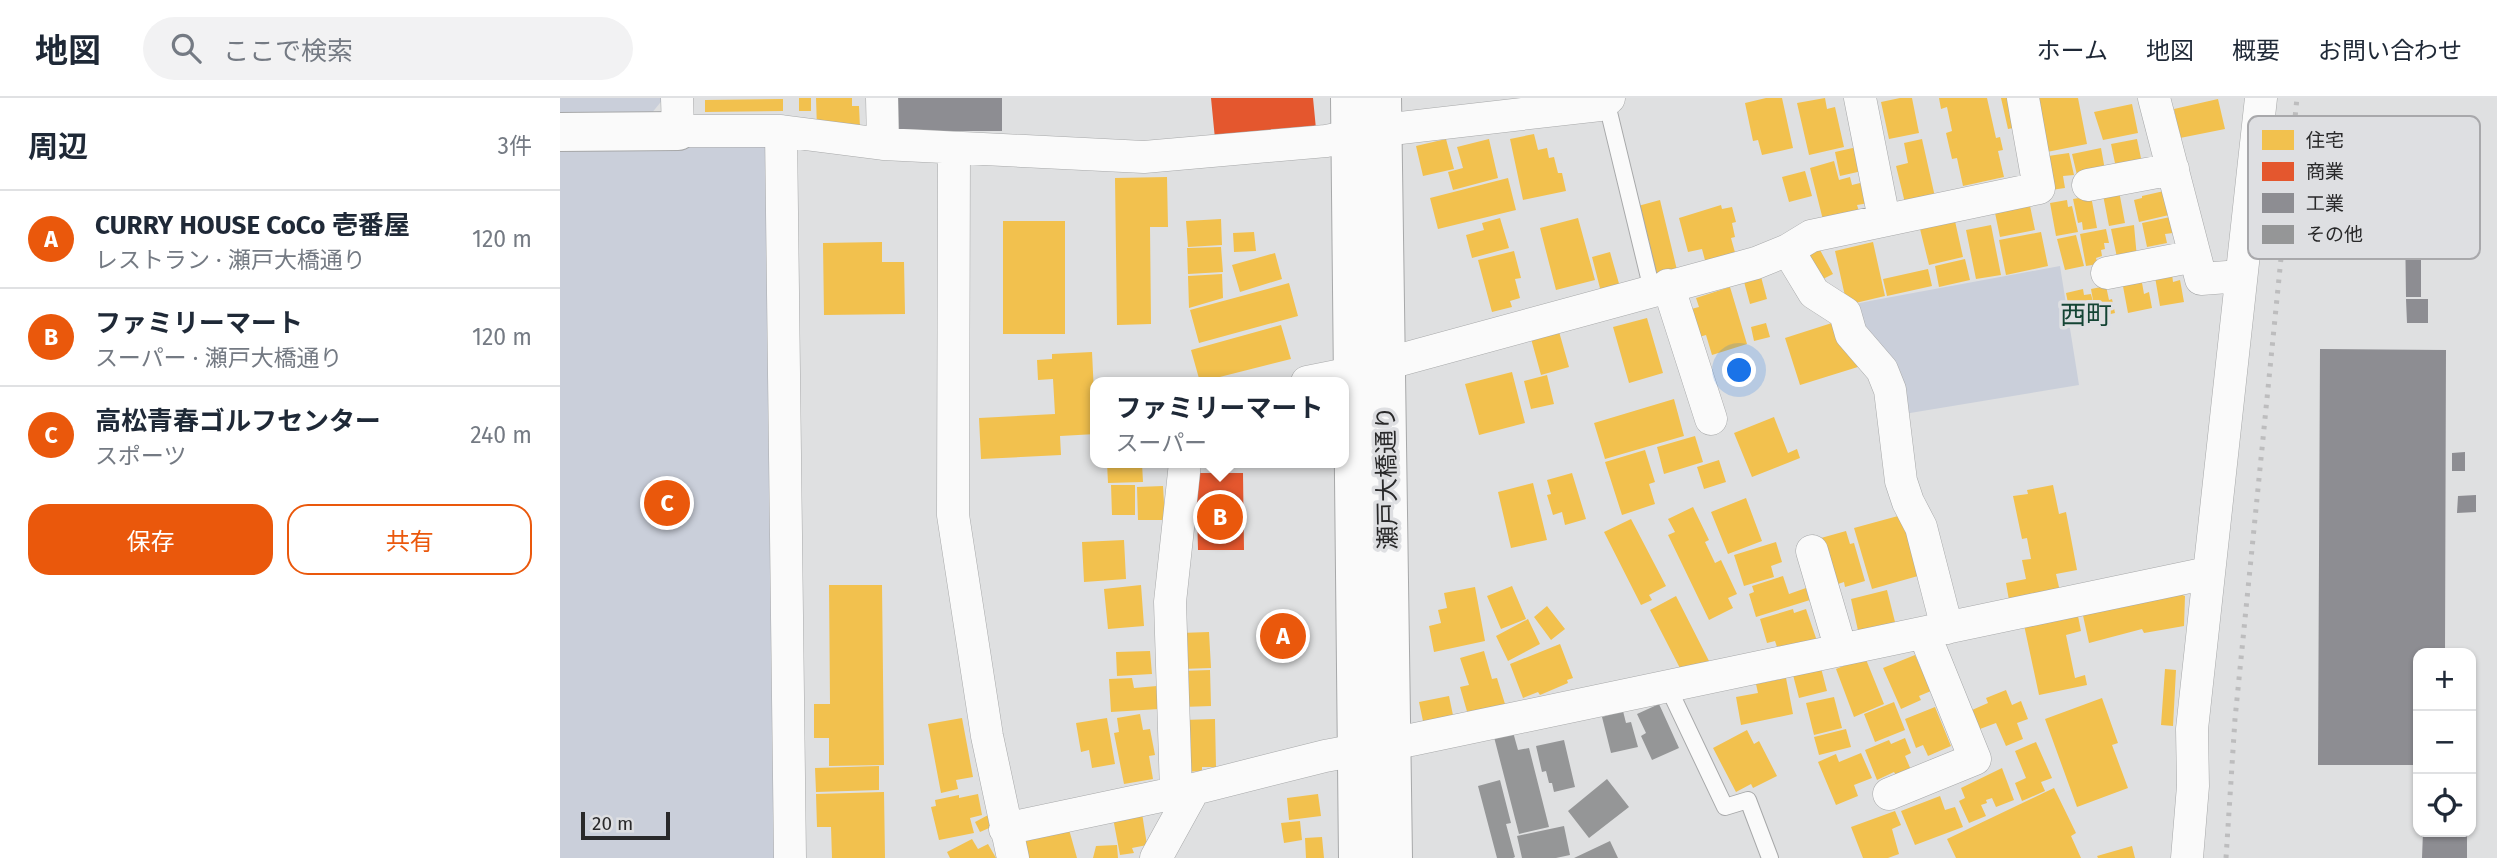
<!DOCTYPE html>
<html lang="ja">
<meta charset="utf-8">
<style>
body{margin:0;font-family:"Fira Sans","Noto Sans JP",sans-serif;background:#f2f2f3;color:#1f2937}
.controls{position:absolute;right:21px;bottom:21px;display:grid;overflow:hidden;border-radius:14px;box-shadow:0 2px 5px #0004}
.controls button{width:63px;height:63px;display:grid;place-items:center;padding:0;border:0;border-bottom:2px solid #e0e1e3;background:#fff;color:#1f2937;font:35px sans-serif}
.scale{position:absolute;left:21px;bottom:18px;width:89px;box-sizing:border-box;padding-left:7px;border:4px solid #29292a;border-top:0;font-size:19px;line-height:24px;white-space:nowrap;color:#29292a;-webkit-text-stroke:5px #dedfe2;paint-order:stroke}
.you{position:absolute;left:1180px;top:273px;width:24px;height:24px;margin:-18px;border:5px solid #fff;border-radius:50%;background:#1a73e8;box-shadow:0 0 0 10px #1a73e833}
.badge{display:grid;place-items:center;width:46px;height:46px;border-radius:50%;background:#ea580c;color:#fff;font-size:23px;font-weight:700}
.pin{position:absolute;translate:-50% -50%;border:4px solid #fff;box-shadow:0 2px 7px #0006}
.popup{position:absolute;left:530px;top:279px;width:259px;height:91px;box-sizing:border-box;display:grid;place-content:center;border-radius:14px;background:#fff;filter:drop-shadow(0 2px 5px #0005);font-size:23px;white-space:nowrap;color:#747a83}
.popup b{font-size:26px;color:#1f2937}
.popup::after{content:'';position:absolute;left:50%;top:100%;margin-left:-14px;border:14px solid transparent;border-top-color:#fff}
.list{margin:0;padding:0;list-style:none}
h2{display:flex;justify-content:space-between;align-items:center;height:91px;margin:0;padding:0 28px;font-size:30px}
h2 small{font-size:23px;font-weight:400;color:#747a83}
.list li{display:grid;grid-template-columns:46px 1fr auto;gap:21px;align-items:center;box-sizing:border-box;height:98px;padding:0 28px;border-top:2px solid #e0e1e3}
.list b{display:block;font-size:26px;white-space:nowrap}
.list p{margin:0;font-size:23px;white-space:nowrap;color:#747a83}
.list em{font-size:23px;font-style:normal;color:#747a83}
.actions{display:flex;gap:14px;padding:21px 28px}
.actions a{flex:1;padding:16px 0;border:2px solid #ea580c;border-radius:21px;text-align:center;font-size:24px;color:#ea580c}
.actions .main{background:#ea580c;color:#fff}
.icon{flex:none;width:38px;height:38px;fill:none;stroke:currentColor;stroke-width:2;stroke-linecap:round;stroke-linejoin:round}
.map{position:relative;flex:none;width:1937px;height:760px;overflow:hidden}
header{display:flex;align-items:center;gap:42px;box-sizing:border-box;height:98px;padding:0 35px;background:#fff;border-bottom:2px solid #e0e1e3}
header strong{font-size:33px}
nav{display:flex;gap:38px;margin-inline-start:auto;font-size:24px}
.search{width:490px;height:63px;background:#f2f2f3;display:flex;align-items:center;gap:18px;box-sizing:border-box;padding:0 24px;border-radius:38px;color:#747a83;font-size:26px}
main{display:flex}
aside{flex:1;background:#fff}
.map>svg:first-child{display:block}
.green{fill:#cacfda}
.homes{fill:#f2c14e}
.shops{fill:#e4572e}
.industry{fill:#8d8d92}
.building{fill:#959697}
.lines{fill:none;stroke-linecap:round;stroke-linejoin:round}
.service-casing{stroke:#a7a8a9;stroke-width:18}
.minor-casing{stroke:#a7a8a9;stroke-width:33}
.tertiary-casing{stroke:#a7a8a9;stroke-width:40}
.service{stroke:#fafafa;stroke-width:16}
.minor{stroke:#fafafa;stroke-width:32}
.tertiary{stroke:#fafafa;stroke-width:38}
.rail{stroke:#bdbdbe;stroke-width:5;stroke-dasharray:3.5 7;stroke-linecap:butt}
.labels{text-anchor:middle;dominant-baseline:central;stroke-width:7;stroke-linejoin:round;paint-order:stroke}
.street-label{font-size:24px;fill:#29292a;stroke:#dedfe2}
.neighbourhood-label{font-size:26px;fill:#144434;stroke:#dedfe2}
.key{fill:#dedfe2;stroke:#a8a8ab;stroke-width:2}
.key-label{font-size:19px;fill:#29292a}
</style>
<header>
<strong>地図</strong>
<div class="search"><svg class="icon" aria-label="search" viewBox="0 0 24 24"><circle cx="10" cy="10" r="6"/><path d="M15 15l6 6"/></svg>ここで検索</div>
<nav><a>ホーム</a><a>地図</a><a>概要</a><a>お問い合わせ</a></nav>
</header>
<main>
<aside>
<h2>周辺<small>3件</small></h2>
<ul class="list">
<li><span class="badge">A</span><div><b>CURRY HOUSE CoCo 壱番屋</b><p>レストラン · 瀬戸大橋通り</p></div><em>120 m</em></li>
<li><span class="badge">B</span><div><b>ファミリーマート</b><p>スーパー · 瀬戸大橋通り</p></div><em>120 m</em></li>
<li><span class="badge">C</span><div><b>高松青春ゴルフセンター</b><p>スポーツ</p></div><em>240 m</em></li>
</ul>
<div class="actions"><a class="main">保存</a><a>共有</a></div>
</aside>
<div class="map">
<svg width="1937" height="760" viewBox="0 0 1937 760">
<rect width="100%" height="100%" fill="#dfe0e1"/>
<path class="green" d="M0,0h104l-13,16 -91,2z
M212,49l4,711h-216v-710z
M1500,168l19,119 -181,30 -47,-106 9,-6 15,-3z"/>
<path class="homes" d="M239,0h12v13h-12z
M256,0h36v8h7l1,22 -43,1z
M1206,0h16l11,50 -31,7 -4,-15 -5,1 -8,-38z
M1265,0l2,11 8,-2 9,40 -35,8 -12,-52z
M1340,0h12l7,35 -30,6 -8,-37z
M1379,0h48l9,40 4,-1 3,13 -5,1 6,26 -41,9 -6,-28 -5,1 -6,-26 6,-2 -5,-24 -6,2z
M1441,0h10l7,29 -10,2z
M1476,0h42l9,46 -40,8z
M223,1v12l-78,1v-12z
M1658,1l7,30 -45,9 -6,-29z
M1572,6l6,29 -35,7 -9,-28z
M974,36l4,16 9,-2 2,10 5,-1 4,16h4l4,18 -43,9 -13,-61z
M886,41l8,30 -31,7 -7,-30z
M929,41l9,39 -45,12 -5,-18 15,-4 -6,-21z
M1362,41l13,58 -30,6 -9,-37 12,-3 -4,-20z
M1577,41l5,24 -26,5 -5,-24z
M1297,49l5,24 -22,5 -5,-24z
M1541,50l4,22 -28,5 -5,-21z
M1509,55l5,22 -11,1 2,12 -14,2 -3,-34z
M1274,63l5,19 11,-3 2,8 12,-3 5,21 -12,2 2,6 -36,9 -13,-52z
M1245,73l7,25 -23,6 -7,-25z
M607,79l1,50h-18l1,97 -34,1 -2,-147z
M948,80l8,32 -78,19 -8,-31z
M1559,93l6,32 -16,3 -6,-31z
M1604,93l5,24 -30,7 -5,-22 8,-2v-2z
M1531,98l6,32 -14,2 -1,-8 -4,1 -5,-24z
M1100,102l17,70 -22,5 -17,-69z
M1507,102l1,7 4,-1 6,26 -22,4 -6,-33z
M1469,103l6,29 -35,7 -6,-29z
M1161,107l1,4 10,-2 4,15 -4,1 3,14 -4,1 5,18 -30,8 -4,-15 -14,3 -9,-34z
M1610,119l3,16 -8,1 2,9 -20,4 -5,-24z
M940,120l9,30 -37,10 -6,-23 18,-5 -2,-7z
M1018,120l17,62 -39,10 -16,-62z
M661,121l1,26 -34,2 -2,-26z
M443,123h62v113h-62z
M1395,123l8,36 -34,8 -9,-36z
M1431,127l10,50 -25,4 -10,-49z
M1574,127l3,33 -19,4 -7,-33z
M1546,131l3,14h-5l1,6 -4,1 1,6 -6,2 2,6 -12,2 -6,-32z
M694,134l2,19 -22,1 -1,-19z
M1481,134l7,34 -42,9 -7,-35z
M1516,137l8,31 -19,4 -8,-31z
M322,144v20h22l1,52 -81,1 -1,-72z
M1313,144l12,54 -38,9 -12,-54z
M661,149l2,25 -35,2 -1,-26z
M1259,150l14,26 -16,8 -13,-27z
M954,153l7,27 -6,1 5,19 -10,3 2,6 -20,5 -14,-52z
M1050,154l10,35 -19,5 -9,-35z
M715,155l7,26 -42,13 -8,-27z
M1405,161l5,21 -31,7 -4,-21z
M1368,171l4,17 -45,10 -4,-17z
M1200,175l7,26 -17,5 -7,-26z
M662,176l1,24 -34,10 -1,-32z
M1612,176l1,8 7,-2 4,22 -24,4 -5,-29z
M1581,179l3,17 5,-2 3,16 -24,5 -6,-32z
M729,185l9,33 -99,27 -9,-33z
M1546,188l3,14 3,-1 3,14 -43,10 -6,-30 17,-4 1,6 7,-1 3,12 -3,-17z
M1170,189l17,57 -35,11 -6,-20 -7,2 -8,-28 8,-2 -3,-9z
M1087,220l16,55 -34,10 -16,-56z
M1275,224l26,44 -61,19 -15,-47z
M1206,225l4,14 -16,4 -3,-14z
M721,227l10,34 -91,23 -9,-32z
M998,230l11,39 -28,8 -11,-40z
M532,254l4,82 -36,2 1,19 -80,4 -2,-41 76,-4 -2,-35 -15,1 -1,-20 15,-1v-5z
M952,274l13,51 -46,12 -14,-51z
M987,277l7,29 -23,5 -7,-28z
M1114,301l10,37 -79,23 -11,-36z
M1214,319l14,36 9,-4 3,9 -48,19 -18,-44z
M1135,338l8,26 -39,12 -7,-27z
M1085,352l10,32 -6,2 6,20 -33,11 -17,-53z
M1159,362l7,22 -22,7 -7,-22z
M547,365h35l1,19 -35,1z
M1012,375l14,46 -21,6 -3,-13 -9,3 -6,-20 4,-1 -4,-14z
M973,385l14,57 -36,8 -13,-56z
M551,387h24v30h-23z
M1493,387l6,29 7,-2 11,58 -21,4 5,22 -51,10 -4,-23 20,-4 -4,-19 9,-1 -4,-21 -5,1 -9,-43 15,-2 -1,-4z
M603,388l2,34h-27l-1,-33z
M1186,400l16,43 -34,13 -17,-42z
M1133,409l16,33 -4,2 10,21 6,-3 16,34 -9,4 5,10 -24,12 -41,-85 7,-3 -7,-13z
M1338,418l18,24 9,34 -53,15 -18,-61z
M1071,421l35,67 -17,9 3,5 -11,5 -37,-73z
M1286,433l4,13 4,-1 11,38 -20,6 -1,-5 -9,3 -14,-47z
M564,442l2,39 -42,3 -2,-40z
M1216,444l6,20 -11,4 3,11 -30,9 -10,-31z
M1223,478l6,18 17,-6 4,12 -54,17 -7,-23 5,-2 -2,-6z
M269,487h53l2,180 -55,1v-28h-15v-34h16z
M581,487l3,41 -36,3 -4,-40z
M952,488l14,33 -25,10 -14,-33z
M915,489l10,54 -51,11 -5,-26 12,-3 -3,-13 9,-2 -3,-15z
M1327,492l9,36 -37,9 -8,-36z
M1615,494l10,4 -1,30 -40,7 -2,-4 -53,14 -7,-32z
M1116,498l33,65 -26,13 -33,-64z
M987,508l18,23 -14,11 -17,-23z
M1233,511l1,4 12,-4 11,32 -38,12 -4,-12 -8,2 -7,-24z
M1518,518l3,15 -15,4 9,43 10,-3 2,10 -48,10 -15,-70z
M968,521l12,25 -32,17 -12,-25z
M649,534l2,36 -30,1 -1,-36z
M1000,546l13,34 -6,2 1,3 -28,12 -2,-3 -15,6 -13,-34z
M590,553l2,23 -35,2 -1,-24z
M924,553l8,28 5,-1 8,26 -37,11 -8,-28 9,-2 -9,-27z
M1355,557l16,36 -12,5 2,4 -20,9 -18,-41z
M1305,559l19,47 -30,13 -18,-48z
M1261,570l6,23 -28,7 -6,-23z
M1605,571l11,1 -3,56 -12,-1z
M650,572l1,36 -29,1 -1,-36z
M572,580l2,10 23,-2 2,23 -48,3 -2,-33z
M1226,580l7,36 -52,11 -5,-28 22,-4 -2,-9z
M1446,592l6,15 9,-4 7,18 -11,4 6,16 -17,7 -10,-23 -16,6 -8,-19 16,-7 -2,-5z
M889,598l5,24 -30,6 -5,-24z
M1274,599l8,31 -28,7 -8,-32z
M1542,600l16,45 -6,2 16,43 -51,19 -32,-88z
M1334,604l11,28 -30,12 -11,-28z
M1375,609l16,39 -23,10 -5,-11 -7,3 -11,-29z
M580,616l3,16 7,-1 5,26 -6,1 4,23 -29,5 -10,-51 5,-1 -2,-14z
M402,620l11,59 -17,3 2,9 -17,4 -13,-69z
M547,620l8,46 -23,4 -3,-18 -8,2 -5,-29z
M655,621l1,48h-14v4l-18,1 -1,-52z
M1286,631l5,18 -32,8 -5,-18z
M1187,632l7,14 5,-3 18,35 -24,12 -2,-4 -15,8 -23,-44z
M1345,640l6,15 -6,3 6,14 -14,7 -3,-5 -17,8 -12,-30 24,-10 2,4z
M1476,644l16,36 -11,4 4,9 -23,10 -7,-18 11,-5 -11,-27z
M1301,655l11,25 -18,7 4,11 -22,9 -18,-43 18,-8 3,8z
M319,668v24l-63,2 -1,-24z
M1442,670l12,32 -18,7 -4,-9 -6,2 1,3 -6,2 5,11 -17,7 -10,-22 6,-3 -4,-10z
M1494,690l22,45 -5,3 10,22h-125l-9,-19z
M324,694l1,66h-53l-1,-31h-14l-1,-33z
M418,696l4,21 -12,3 4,15 -35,7 -8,-33 5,-1 -1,-6 24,-5v3z
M758,696l3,22 -32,4 -2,-22z
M1380,698l5,14 10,-3 8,20 -48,18 -14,-34z
M1335,713l6,14 -9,4 7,25 -11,4h-25l-12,-31z
M582,715l5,32 -15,3 2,5 -14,2 -7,-37z
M430,716l6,11 -16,7 -5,-10z
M740,723l2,19 -18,3 -3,-20z
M508,728l9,32h-49l-5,-20z
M762,739l2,21h-18l-1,-20z
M412,741l6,10 10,-5 8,14h-46l-3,-6z
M557,747l1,13h-25l3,-12z
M1572,748l3,12h-37l-1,-2z"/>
<path class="shops" d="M651,0h102l3,31 -101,10z
M636,375h47l1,77h-46z"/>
<path class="industry" d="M333,0h109v33h-110z
M1845,125h8l3,33h5v41h-15z
M1846,201h22v24h-21z
M1760,251l126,1 -1,303h-27v84h-5v28h-95z
M1905,354v19h-13v-18z
M1916,397v17l-19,1 1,-17z
M1863,734h44v26h-45z"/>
<path class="building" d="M1099,606l20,44 -27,12 -11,-24 5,-3 -9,-19z
M1063,613l3,12 5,-1 7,25 -27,6 -9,-36z
M953,634l5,18 11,-2 20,79 -30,7 -25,-97z
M1004,642l11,47 -21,5 -2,-9h-3l-3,-12 -4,1 -6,-26z
M1047,681l22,28 -40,31 -21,-27z
M940,682l11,43 -5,1 9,33 -2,1h-16l-19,-72z
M1004,728l6,29 -14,3h-34l-5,-22z
M1050,743l8,17h-44z"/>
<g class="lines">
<defs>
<path id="service" d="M1046,2l46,190
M1108,589l57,120 23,-7 22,58"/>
<path id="minor" d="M117,0l1,33h103l102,13 261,13 182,-16 57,-11 217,-25 9,-7
M322,0l1,46
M1300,0l24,121
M1594,0l47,181 40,-3
M221,33l9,727
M394,51l-1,366 34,221 26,122
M1528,87l85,-16
M1228,152l26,43 31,20 6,21 31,36 8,20 11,91 7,21 13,25 26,101
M1547,175l88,-17
M1108,187l43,134
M747,284l45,-9 404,-110 32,-13 23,-14 228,-48 -16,-90
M1252,453l29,99
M616,694l-6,-190 15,-139
M1329,696l86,-35 -51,-126
M445,731l189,-40
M596,760l38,-69 131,-33 86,-16 797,-167
M1627,760l6,-72 -1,-57 69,-631"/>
<path id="tertiary" d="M790,0l8,760
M822,0l11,760
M0,34l118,-1"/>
</defs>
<use href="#service" class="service-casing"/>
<use href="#minor" class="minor-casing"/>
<use href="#tertiary" class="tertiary-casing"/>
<use href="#service" class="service"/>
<use href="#minor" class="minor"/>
<use href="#tertiary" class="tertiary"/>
<path class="rail" d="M1666,760l9,-139 62,-621"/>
</g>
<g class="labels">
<g class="street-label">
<text transform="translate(827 380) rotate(-91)">瀬戸大橋通り</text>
</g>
<g class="neighbourhood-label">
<text x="1526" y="217">西町</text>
</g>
</g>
<rect x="1688" y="18" width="232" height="143" rx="10" class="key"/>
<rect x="1702" y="32" width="32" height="20" fill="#f2c14e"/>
<rect x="1702" y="64" width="32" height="19" fill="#e4572e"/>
<rect x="1702" y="95" width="32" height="20" fill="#8d8d92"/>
<rect x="1702" y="127" width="32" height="19" fill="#959697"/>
<g class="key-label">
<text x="1746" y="49">住宅</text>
<text x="1746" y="80">商業</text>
<text x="1746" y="112">工業</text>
<text x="1746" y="143">その他</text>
</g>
</svg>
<div class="controls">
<button>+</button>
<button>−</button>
<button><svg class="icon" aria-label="locate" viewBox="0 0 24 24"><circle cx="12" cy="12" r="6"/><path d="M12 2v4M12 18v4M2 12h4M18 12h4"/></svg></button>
</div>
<div class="scale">20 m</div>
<div class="you"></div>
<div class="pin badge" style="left:723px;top:538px">A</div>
<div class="pin badge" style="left:660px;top:419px">B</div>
<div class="popup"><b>ファミリーマート</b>スーパー</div>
<div class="pin badge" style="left:107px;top:405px">C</div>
</div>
</main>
